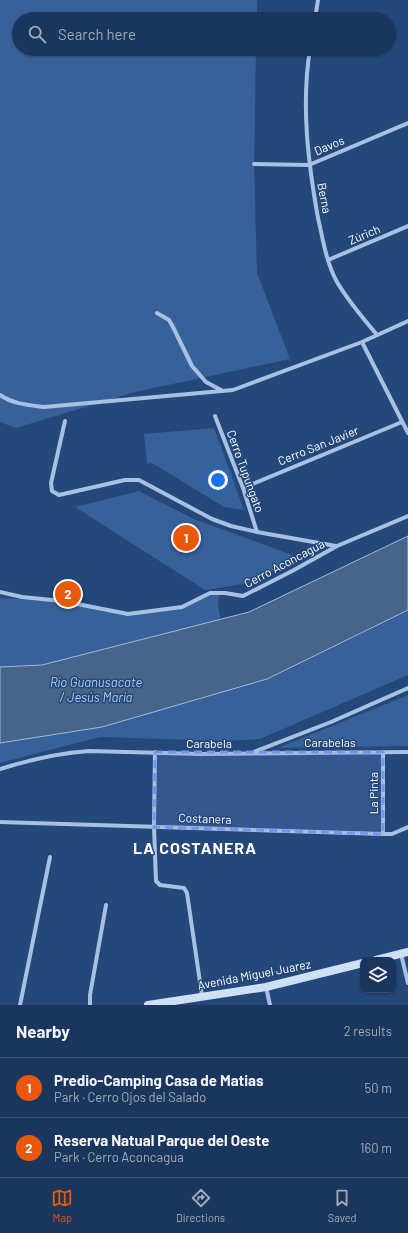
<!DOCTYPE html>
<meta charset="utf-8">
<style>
body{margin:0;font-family:Barlow,sans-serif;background:#284165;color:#f1f3f6}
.controls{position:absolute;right:12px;bottom:12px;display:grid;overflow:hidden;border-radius:8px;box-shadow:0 1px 3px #0004}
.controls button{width:36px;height:36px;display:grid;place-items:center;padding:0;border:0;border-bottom:1px solid #395072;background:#1b365c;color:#f1f3f6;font:20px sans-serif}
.you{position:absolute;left:218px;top:480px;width:14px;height:14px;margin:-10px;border:3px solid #fff;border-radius:50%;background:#1a73e8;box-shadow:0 0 0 6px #1a73e833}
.badge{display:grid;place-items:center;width:26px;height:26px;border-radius:50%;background:#ea580c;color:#fff;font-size:13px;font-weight:700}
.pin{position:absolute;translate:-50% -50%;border:2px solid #fff;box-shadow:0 1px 4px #0006}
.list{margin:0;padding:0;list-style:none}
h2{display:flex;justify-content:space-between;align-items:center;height:52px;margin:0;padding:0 16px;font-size:17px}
h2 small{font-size:13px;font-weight:400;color:#a0abbb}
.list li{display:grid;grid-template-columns:26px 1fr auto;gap:12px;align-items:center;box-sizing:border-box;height:60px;padding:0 16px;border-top:1px solid #395072}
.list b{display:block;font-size:15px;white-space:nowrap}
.list p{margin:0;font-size:13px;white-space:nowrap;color:#a0abbb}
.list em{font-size:13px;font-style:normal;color:#a0abbb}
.icon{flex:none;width:22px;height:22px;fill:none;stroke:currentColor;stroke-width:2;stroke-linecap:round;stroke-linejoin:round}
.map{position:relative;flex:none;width:408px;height:1005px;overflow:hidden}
.search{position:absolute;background:#1b365c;box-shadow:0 1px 3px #0004;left:12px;right:12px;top:12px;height:44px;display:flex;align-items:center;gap:10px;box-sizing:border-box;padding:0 14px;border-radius:22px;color:#a0abbb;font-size:15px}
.sheet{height:172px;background:#1b365c}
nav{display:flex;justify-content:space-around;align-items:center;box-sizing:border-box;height:56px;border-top:1px solid #395072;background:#1b365c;font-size:11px;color:#a0abbb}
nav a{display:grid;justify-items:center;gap:2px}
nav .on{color:#ea580c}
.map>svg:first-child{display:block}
.green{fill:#376198}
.water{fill:#496489;stroke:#9abce5}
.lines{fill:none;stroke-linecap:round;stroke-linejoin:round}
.street{stroke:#a6c1e4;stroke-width:4}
.secondary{stroke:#cfdff4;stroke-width:8}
.marked{fill:#7795e8;fill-opacity:0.2;stroke:#7795e8;stroke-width:3;stroke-dasharray:8 5;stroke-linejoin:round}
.labels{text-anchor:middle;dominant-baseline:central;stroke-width:3;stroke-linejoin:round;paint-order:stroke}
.street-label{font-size:12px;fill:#fff;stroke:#24487a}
.water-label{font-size:13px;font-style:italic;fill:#b1cbec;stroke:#24487a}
.district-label{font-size:16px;font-weight:bold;letter-spacing:1px;fill:#fff;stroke:#24487a}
</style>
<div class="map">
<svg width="408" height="1005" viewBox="0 0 408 1005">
<rect width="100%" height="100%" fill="#24487a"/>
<path class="green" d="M0,0h257v19h-238v30h237l-2,115 3,109 33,86 -155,33 -119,36 -16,-6z
M214,428l30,82 -20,-3 -72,-44 -5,1 -3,-30z
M139,491l55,28 106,39 -50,25 -45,7 -130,-83z
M210,593h10c-3,10 -2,16 1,26l-179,46 -42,2v-69l62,3 66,13 54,-7z
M408,610v65l-148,64 -35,2 -125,-4 -100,26v-20l102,-16 165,-48z
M408,695v51l-130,2z"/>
<path class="water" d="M408,536v74l-141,69 -165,48 -102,16v-76l42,-2 207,-53z"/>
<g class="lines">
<path class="street" d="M315,19l3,-19
M310,49c-9,56 -2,113 8,169 5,21 8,44 19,64 11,19 26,36 40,53
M254,164l55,1 99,-42
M328,260l80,-34
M157,313l12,7 4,7 19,39 14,16 15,8
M362,342l46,91
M0,395c13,9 28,10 44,12l189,-17 129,-48 46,-21
M215,416l28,72 14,44
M65,421l-14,62 1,8 7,4 66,-15h14l73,39 19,7 26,6 79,14
M243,488l159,-66
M0,592l22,5 40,4 66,13 54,-7 28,-14h15l18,3 51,-26 43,-24 71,-30
M155,752l-1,75 2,54 4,4 24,3 3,5 15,103
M254,752l77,-30 77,-34
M383,752v82
M0,769c29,-9 59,-16 89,-18l112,3 207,-2
M0,822l383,12h9l16,-7
M401,954l7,29
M266,987l4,18
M20,1005l30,-148
M90,1005v-10l16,-90"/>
<path class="secondary" d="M376,960l32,-8
M148,1005l118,-18 97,-24"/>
</g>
<path class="marked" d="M155,752h228v82l-229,-7z"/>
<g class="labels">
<g class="street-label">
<text transform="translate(329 145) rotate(-23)">Davos</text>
<text transform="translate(325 198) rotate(79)">Berna</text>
<text transform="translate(364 234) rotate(-23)">Zúrich</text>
<text transform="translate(318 445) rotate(-22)">Cerro San Javier</text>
<text transform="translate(246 471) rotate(70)">Cerro Tupungato</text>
<text transform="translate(284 563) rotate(-28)">Cerro Aconcagua</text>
<text x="330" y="742">Carabelas</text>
<text x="209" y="743">Carabela</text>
<text transform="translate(373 793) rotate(-90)">La Pinta</text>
<text transform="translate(205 818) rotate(2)">Costanera</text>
<text transform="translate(254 974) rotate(-11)">Avenida Miguel Juarez</text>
</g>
<g class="water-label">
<text x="96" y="682">Río Guanusacate<tspan x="96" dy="15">/ Jesús María</tspan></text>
</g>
<g class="district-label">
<text x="195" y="847">LA COSTANERA</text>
</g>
</g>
</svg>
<div class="controls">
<button><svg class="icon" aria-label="layers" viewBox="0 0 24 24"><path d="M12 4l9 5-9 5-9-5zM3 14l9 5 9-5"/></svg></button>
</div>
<div class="you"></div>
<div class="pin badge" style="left:186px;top:538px">1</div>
<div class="pin badge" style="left:68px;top:594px">2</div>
<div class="search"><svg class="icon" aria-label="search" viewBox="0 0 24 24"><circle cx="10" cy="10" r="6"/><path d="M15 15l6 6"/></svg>Search here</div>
</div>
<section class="sheet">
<h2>Nearby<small>2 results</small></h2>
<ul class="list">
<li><span class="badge">1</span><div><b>Predio-Camping Casa de Matias</b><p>Park · Cerro Ojos del Salado</p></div><em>50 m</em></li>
<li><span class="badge">2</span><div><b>Reserva Natual Parque del Oeste</b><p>Park · Cerro Aconcagua</p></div><em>160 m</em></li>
</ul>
</section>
<nav>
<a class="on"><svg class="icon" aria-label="map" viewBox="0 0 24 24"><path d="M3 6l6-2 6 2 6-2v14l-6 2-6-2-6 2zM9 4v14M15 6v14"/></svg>Map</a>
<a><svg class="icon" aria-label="directions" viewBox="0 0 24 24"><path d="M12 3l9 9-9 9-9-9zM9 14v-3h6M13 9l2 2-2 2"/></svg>Directions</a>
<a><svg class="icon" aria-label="saved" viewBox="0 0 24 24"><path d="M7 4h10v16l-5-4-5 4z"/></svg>Saved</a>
</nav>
